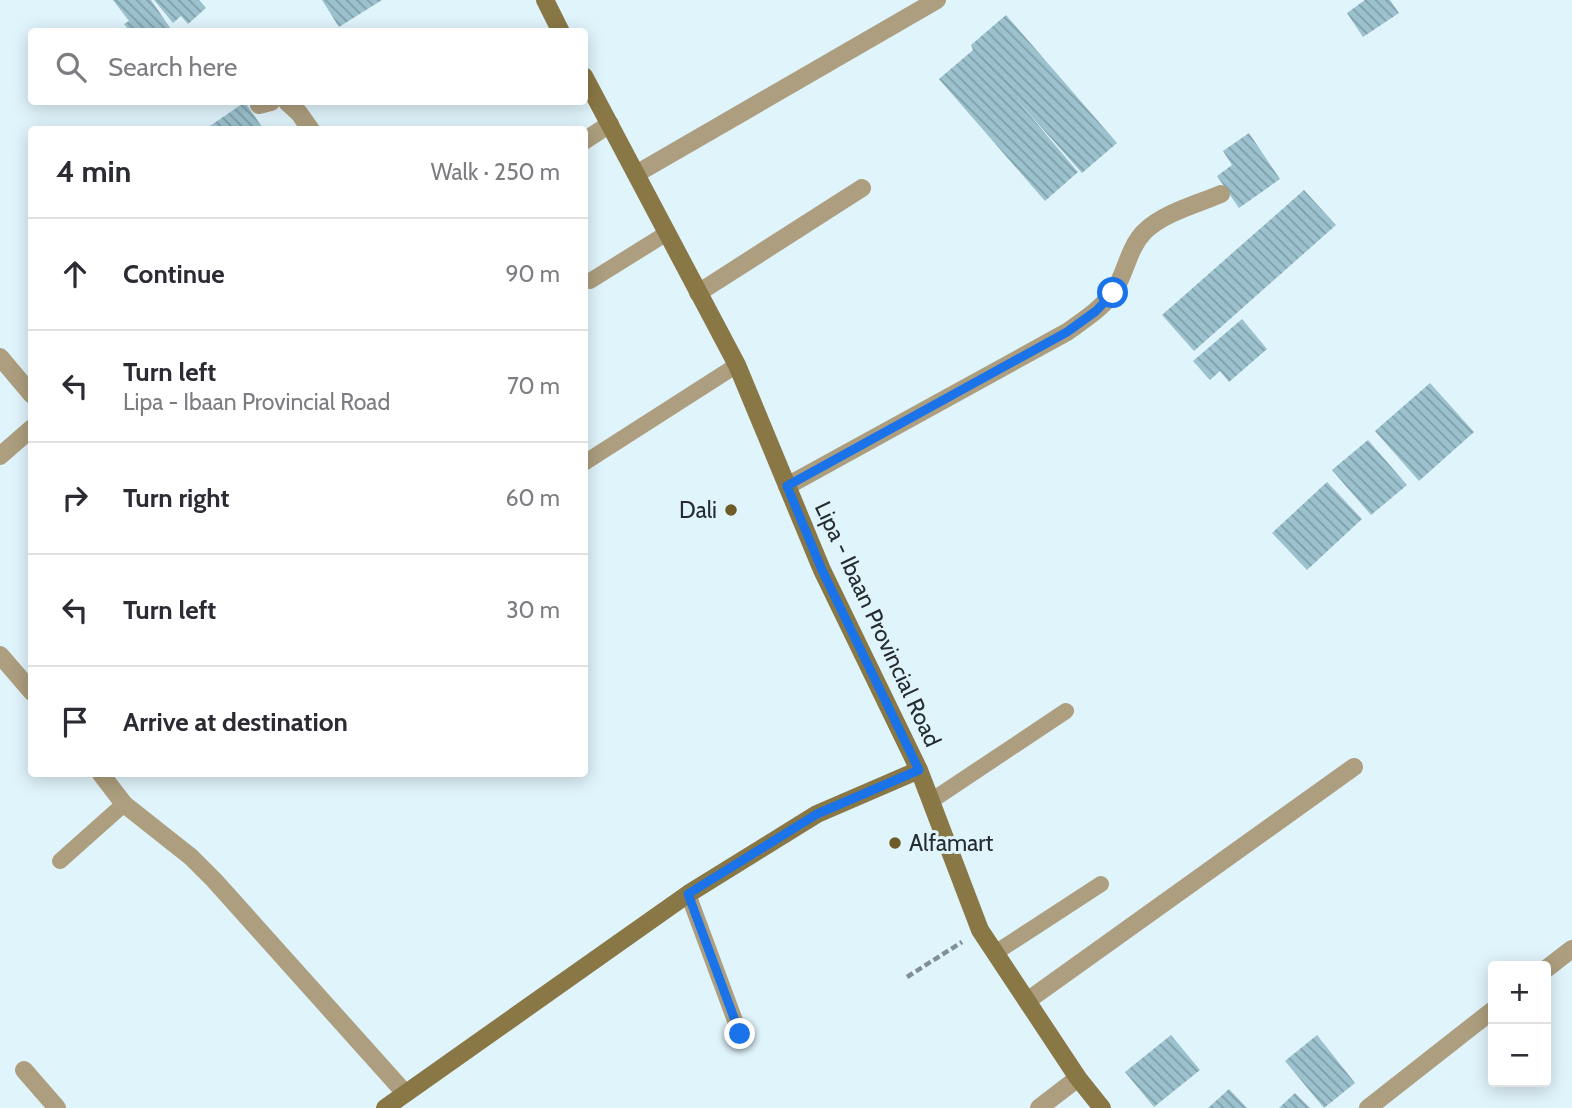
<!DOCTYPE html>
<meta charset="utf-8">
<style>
body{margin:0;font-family:Cabin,sans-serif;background:#f2f2f3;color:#2b2b33}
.controls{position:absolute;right:21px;bottom:21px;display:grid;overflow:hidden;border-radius:7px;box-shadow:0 4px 18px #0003}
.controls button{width:63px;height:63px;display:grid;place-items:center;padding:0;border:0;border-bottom:2px solid #e1e1e2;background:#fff;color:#2b2b33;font:35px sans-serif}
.stop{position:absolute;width:21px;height:21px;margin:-16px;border:5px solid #1a73e8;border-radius:50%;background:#fff}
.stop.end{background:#1a73e8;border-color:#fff;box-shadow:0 2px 7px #0008}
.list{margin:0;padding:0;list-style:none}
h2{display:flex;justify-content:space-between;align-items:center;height:91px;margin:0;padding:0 28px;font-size:30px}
h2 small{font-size:23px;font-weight:400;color:#7c7c81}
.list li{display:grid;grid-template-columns:46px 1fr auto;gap:21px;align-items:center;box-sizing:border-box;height:112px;padding:0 28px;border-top:2px solid #e1e1e2}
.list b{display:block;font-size:26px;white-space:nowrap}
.list p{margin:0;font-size:23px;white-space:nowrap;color:#7c7c81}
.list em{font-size:23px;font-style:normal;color:#7c7c81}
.icon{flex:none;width:38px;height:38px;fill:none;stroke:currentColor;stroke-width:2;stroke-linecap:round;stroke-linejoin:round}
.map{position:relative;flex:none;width:1572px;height:1108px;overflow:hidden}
.search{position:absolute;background:#fff;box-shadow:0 4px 18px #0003;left:28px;top:28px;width:560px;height:77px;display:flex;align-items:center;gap:18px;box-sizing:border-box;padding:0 24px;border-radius:7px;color:#7c7c81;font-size:26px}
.panel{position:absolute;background:#fff;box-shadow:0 4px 18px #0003;left:28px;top:126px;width:560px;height:651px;border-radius:7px}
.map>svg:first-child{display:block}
.building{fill:url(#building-back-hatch)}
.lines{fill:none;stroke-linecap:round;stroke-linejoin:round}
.path{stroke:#828f94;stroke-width:4.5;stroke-dasharray:7 3.5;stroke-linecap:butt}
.lane{stroke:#ac9e7e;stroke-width:16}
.street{stroke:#ac9e7e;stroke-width:18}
.secondary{stroke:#8a7746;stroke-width:18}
.route{stroke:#1a73e8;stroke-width:9}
.poi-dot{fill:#6e5b29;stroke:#e0f4fb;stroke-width:2.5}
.labels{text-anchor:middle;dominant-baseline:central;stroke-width:6;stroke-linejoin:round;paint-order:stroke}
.poi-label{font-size:23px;fill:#252c2f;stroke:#e0f4fb;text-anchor:end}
.street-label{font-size:23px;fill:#252c2f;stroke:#e0f4fb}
</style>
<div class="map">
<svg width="1572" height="1108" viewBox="0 0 1572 1108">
<defs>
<pattern id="building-back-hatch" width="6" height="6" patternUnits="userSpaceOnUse" patternTransform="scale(1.75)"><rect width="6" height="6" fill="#9cc2cf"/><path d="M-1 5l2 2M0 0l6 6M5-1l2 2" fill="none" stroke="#7f9ea8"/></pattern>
</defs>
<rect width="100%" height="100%" fill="#e0f4fb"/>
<path class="building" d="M113,0h38l22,32h-43l-6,-8 5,-3z
M154,0h45l7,8 -18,16 -7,-8 -8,7z
M322,0h60l-43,27z
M1365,0h25l9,13 -36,24 -16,-24z
M1006,15l111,128 -35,30 -66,-74 62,73 -33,29 -106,-122 34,-29 -2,-5z
M245,102l19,28h-60z
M1249,133l31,46 -41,29 -22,-32 15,-11 -9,-14z
M1304,190l32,35 -142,126 -32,-36z
M1242,319l25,30 -38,33 -9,-11 -10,9 -17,-19z
M1430,383l44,49 -55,49 -44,-50z
M1368,440l39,45 -36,30 -39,-45z
M1327,482l35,37 -55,51 -35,-37z
M1171,1035l29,35 -46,37 -29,-35z
M1317,1035l38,48 -31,25 -39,-47z
M1229,1089l18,19h-39z
M1295,1093l15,15h-31z"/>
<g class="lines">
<path class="path" d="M907,977l55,-35"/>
<path class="lane" d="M590,281l77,-48
M584,463l153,-98
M931,801l135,-90
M60,861l64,-57
M688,894l52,140
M995,953l106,-69"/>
<path class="street" d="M287,102l12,11 12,17
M259,105l12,-3
M584,141l26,-17
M636,174l301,-174
M698,293l164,-105
M0,357l32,38
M0,456l32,-28
M787,486l280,-154c15,-11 33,-22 45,-38 14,-19 15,-44 32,-62 19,-19 53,-28 77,-38
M0,655l32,37
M101,774l23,30 67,53 23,23 191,213
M1546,969l26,-20
M1027,1001l327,-234
M24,1070l33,38
M1039,1108l39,-30
M1368,1108l125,-98"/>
<path class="secondary" d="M545,0l16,32
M584,76l153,289 85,205 97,200 61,160 98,148 24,30
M385,1108l303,-214 129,-80 102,-44"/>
</g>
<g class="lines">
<path class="route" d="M740,1034l-52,-140 129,-80 102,-44 -97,-200 -35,-84 280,-154 29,-21 17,-18"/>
</g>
<g class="poi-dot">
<circle cx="731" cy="510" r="7"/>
<circle cx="895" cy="843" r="7"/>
</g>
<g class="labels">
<g class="poi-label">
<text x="717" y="510">Dali</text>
<text x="909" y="843" text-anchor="start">Alfamart</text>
</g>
<g class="street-label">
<text transform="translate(878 624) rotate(65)">Lipa - Ibaan Provincial Road</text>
</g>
</g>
</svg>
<div class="controls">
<button>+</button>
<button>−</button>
</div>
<div class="stop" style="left:1113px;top:293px"></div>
<div class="stop end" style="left:740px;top:1034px"></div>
<div class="search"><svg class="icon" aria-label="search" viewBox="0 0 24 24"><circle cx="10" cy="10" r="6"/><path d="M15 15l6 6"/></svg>Search here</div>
<section class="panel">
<h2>4 min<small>Walk · 250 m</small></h2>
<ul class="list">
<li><svg class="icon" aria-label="ahead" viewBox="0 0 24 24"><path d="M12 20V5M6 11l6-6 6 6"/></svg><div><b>Continue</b></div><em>90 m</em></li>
<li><svg class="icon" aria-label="left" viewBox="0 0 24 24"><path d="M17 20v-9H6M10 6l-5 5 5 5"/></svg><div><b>Turn left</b><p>Lipa - Ibaan Provincial Road</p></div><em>70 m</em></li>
<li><svg class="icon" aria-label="right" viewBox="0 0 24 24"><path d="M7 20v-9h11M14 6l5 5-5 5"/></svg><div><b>Turn right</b></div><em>60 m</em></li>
<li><svg class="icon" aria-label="left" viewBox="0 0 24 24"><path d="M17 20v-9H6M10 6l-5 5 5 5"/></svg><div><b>Turn left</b></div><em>30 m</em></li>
<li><svg class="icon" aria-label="arrive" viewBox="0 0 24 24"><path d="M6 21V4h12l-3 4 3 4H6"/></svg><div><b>Arrive at destination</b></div></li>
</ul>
</section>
</div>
